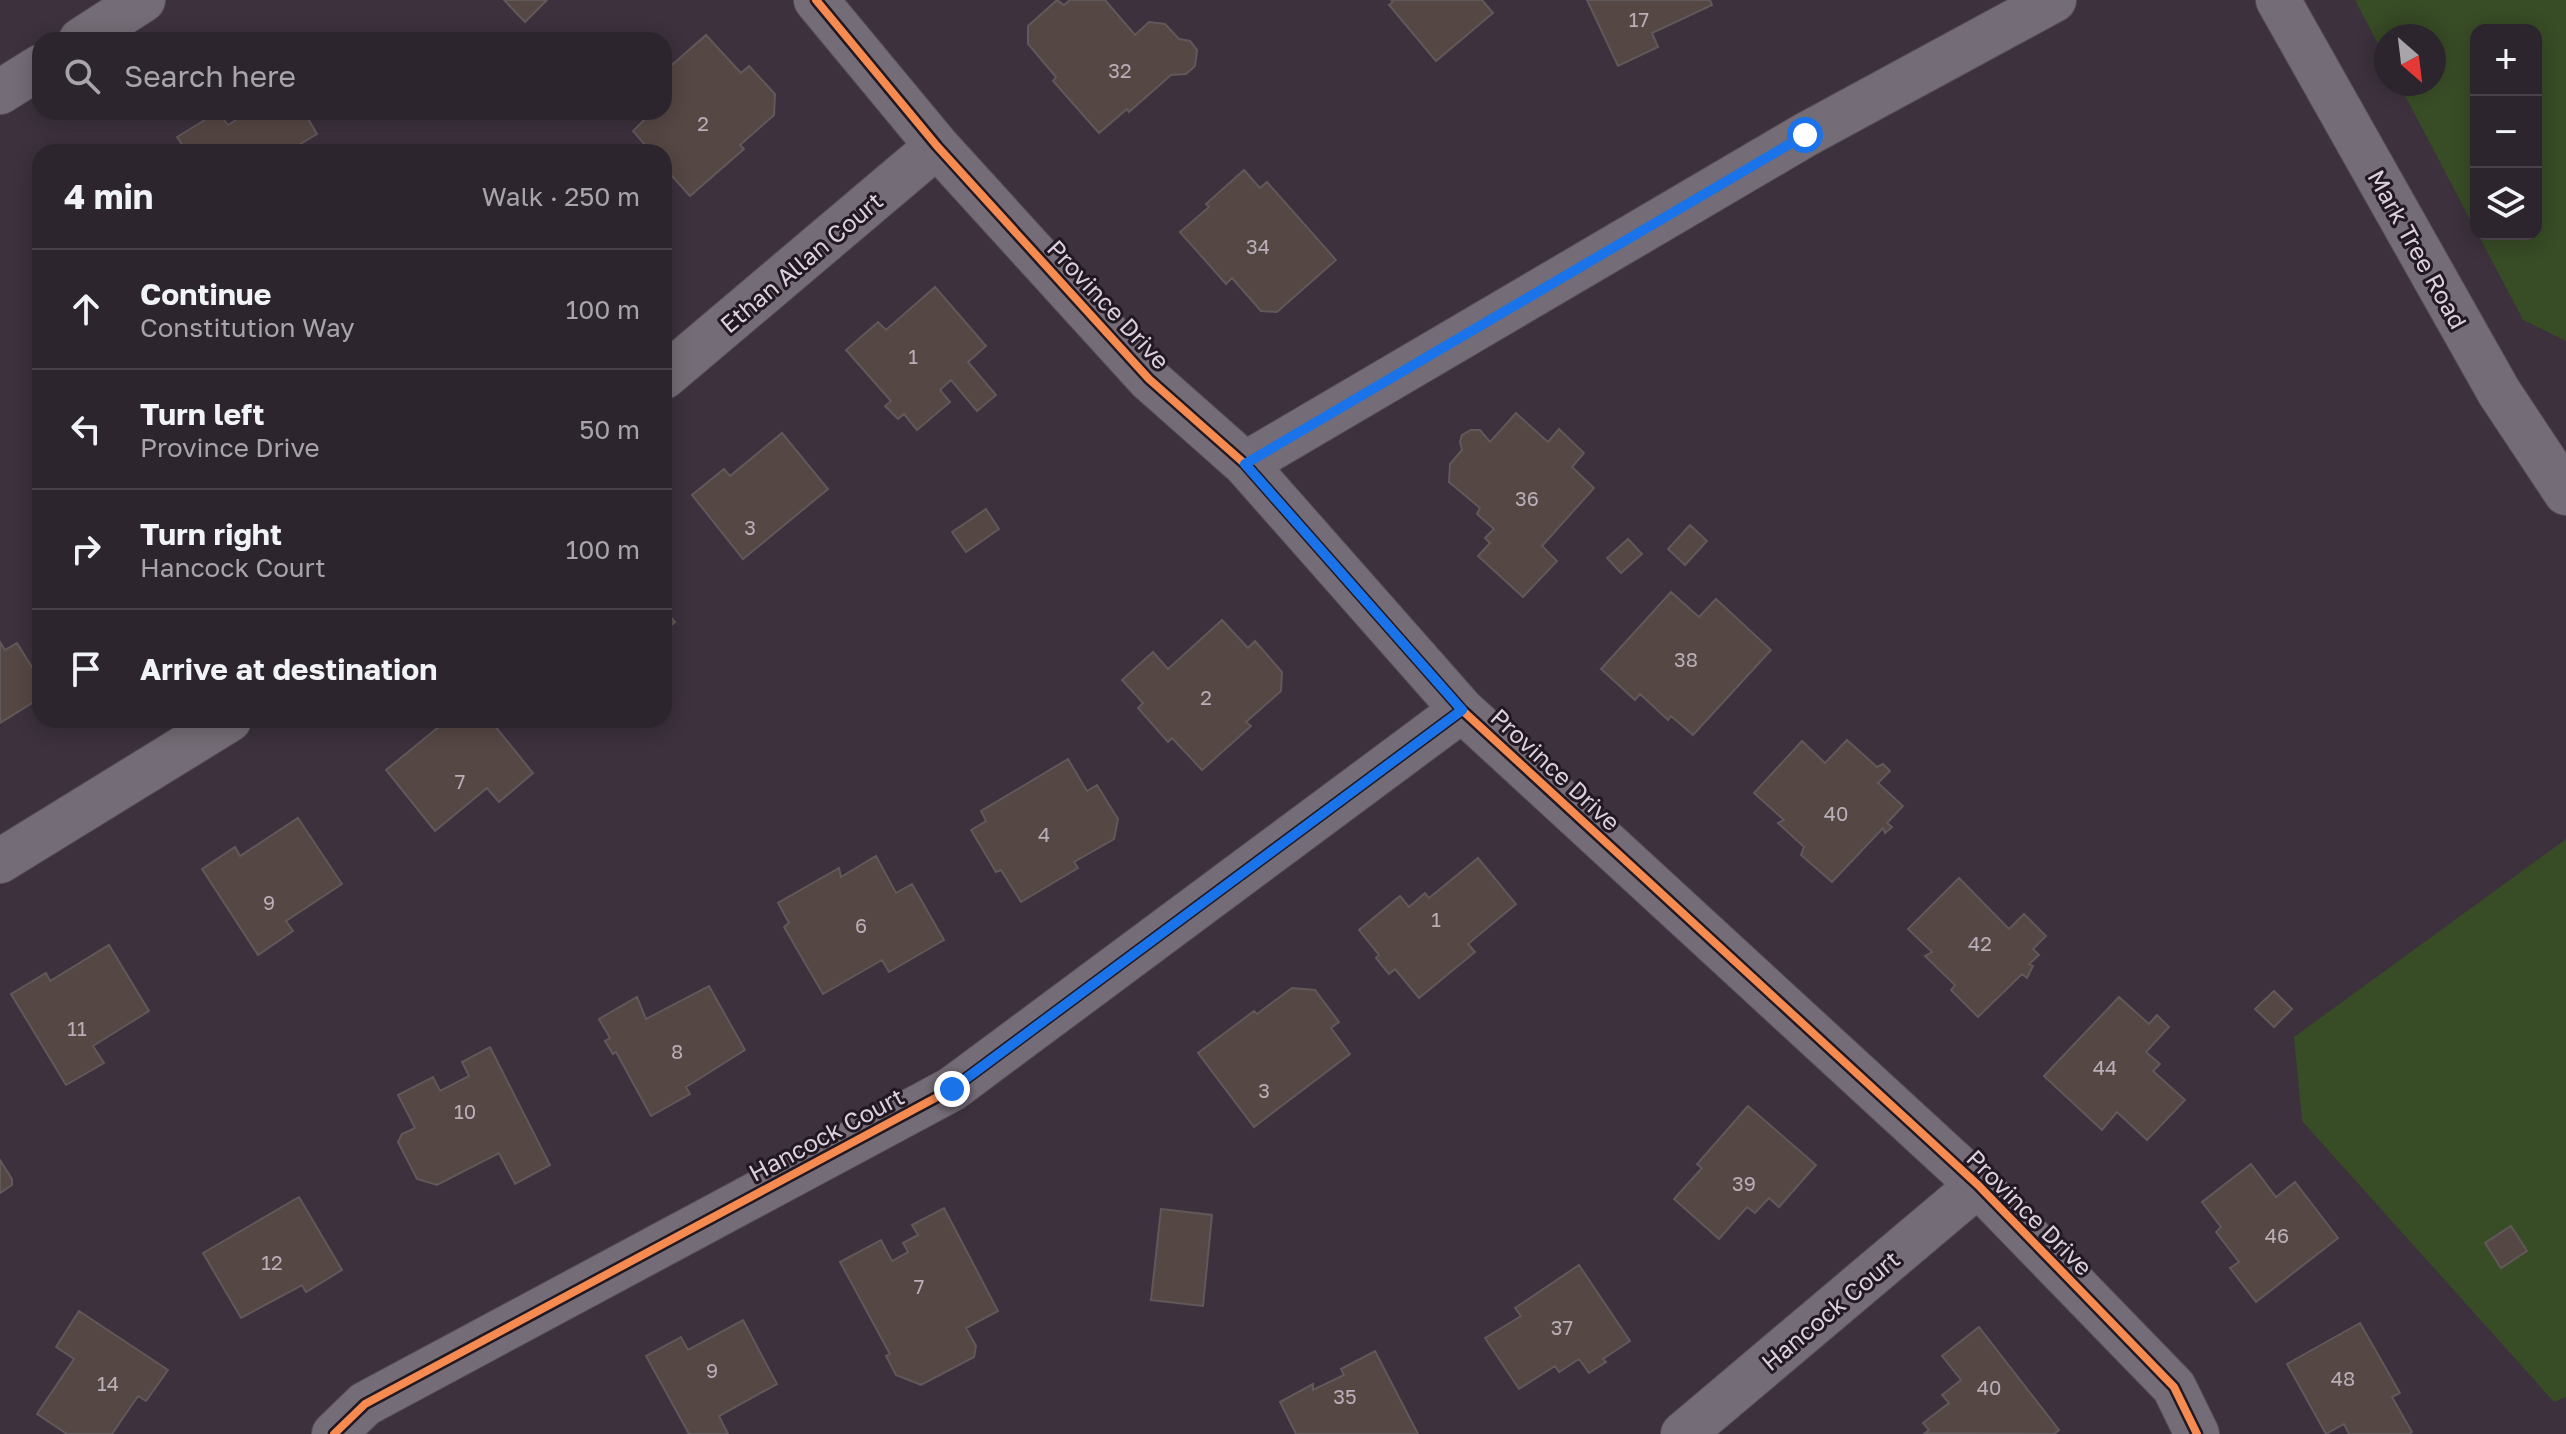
<!DOCTYPE html>
<meta charset="utf-8">
<style>
body{margin:0;font-family:"Golos Text",sans-serif;background:#39313a;color:#f1f3f6}
.controls{position:absolute;right:24px;top:24px;display:grid;overflow:hidden;border-radius:16px;box-shadow:0 4px 20px #0003}
.controls button{width:72px;height:72px;display:grid;place-items:center;padding:0;border:0;border-bottom:2px solid #48424a;background:#2d252e;color:#f1f3f6;font:40px sans-serif}
.compass{position:absolute;left:2374px;top:24px;width:72px;height:72px;border-radius:50%;background:#2d252e;box-shadow:0 4px 20px #0003;rotate:152deg}
.stop{position:absolute;width:24px;height:24px;margin:-18px;border:6px solid #1a73e8;border-radius:50%;background:#fff}
.stop.end{background:#1a73e8;border-color:#fff;box-shadow:0 2px 8px #0008}
.list{margin:0;padding:0;list-style:none}
h2{display:flex;justify-content:space-between;align-items:center;height:104px;margin:0;padding:0 32px;font-size:34px}
h2 small{font-size:26px;font-weight:400;color:#a7a5aa}
.list li{display:grid;grid-template-columns:52px 1fr auto;gap:24px;align-items:center;box-sizing:border-box;height:120px;padding:0 32px;border-top:2px solid #48424a}
.list b{display:block;font-size:30px;white-space:nowrap}
.list p{margin:0;font-size:26px;white-space:nowrap;color:#a7a5aa}
.list em{font-size:26px;font-style:normal;color:#a7a5aa}
.icon{flex:none;width:44px;height:44px;fill:none;stroke:currentColor;stroke-width:2;stroke-linecap:round;stroke-linejoin:round}
.map{position:relative;flex:none;width:2566px;height:1434px;overflow:hidden}
.search{position:absolute;background:#2d252e;box-shadow:0 4px 20px #0003;left:32px;top:32px;width:640px;height:88px;display:flex;align-items:center;gap:20px;box-sizing:border-box;padding:0 28px;border-radius:24px;color:#a7a5aa;font-size:30px}
.panel{position:absolute;background:#2d252e;box-shadow:0 4px 20px #0003;left:32px;top:144px;width:640px;height:584px;border-radius:24px}
.map>svg:first-child{display:block}
.green{fill:#384c26}
.building{fill:#554744;stroke:#61585a;stroke-width:2}
.lines{fill:none;stroke-linecap:round;stroke-linejoin:round}
.street-casing{stroke:#574e58;stroke-width:46}
.secondary-casing{stroke:#574e58;stroke-width:46}
.street{stroke:#746c76;stroke-width:44}
.secondary{stroke:#746c76;stroke-width:44}
.cycleway-casing{stroke:#211822;stroke-width:13}
.cycleway{stroke:#f68b52;stroke-width:8}
.route{stroke:#1a73e8;stroke-width:10}
.labels{text-anchor:middle;dominant-baseline:central;stroke-width:6;stroke-linejoin:round;paint-order:stroke}
.number-label{font-size:20px;fill:#baaeb8}
.street-label{font-size:24px;fill:#dcd0de;stroke:#211822}
</style>
<div class="map">
<svg width="2566" height="1434" viewBox="0 0 2566 1434">
<rect width="100%" height="100%" fill="#3c313d"/>
<path class="green" d="M2355,0h211v341l-43,-21 -45,-86h58v-204h-60v201l-77,-147h35v-48h-48v23z
M2566,839v558l-12,5 -252,-281 -8,-84z"/>
<path class="building" d="M504,0h43l-22,22z
M1057,0l7,5 6,-5h35l30,35 14,-13 16,2 14,15 11,2 7,9 -2,16 -9,8 -15,1 -42,37 -2,-3 -28,24 -46,-52 3,-4 -28,-33v-18z
M1391,0h91l11,13 -57,48 -47,-56 4,-3z
M1587,0h123l2,5 -60,28 6,14 -40,19z
M706,35l35,38 8,-7 26,28 -1,21 -34,30 4,4 -54,47 -26,-29v-15h-13l-18,-21 19,-19h12v-40z
M218,112l10,13 21,-13h55l13,22 -30,18h-100l-10,-15z
M1244,170l16,18 7,-6 69,78 -59,52 -16,-1 -29,-33 -6,6 -46,-52 29,-25 -3,-3z
M935,287l51,59 -18,16 28,33 -19,16 -26,-31 -11,10 10,12 -33,28 -13,-16 -6,5 -13,-13 6,-5 -45,-51 32,-28 8,8z
M1516,413l32,29 11,-13 25,24 -12,14 22,21 -52,58 15,15 -34,36 -45,-41 12,-13 -5,-5 9,-9 -17,-15 3,-6 -31,-26 1,-18 12,-14 -2,-8 2,-7 9,-5h9l10,12z
M782,433l46,56 -85,70 -51,-64 32,-26 6,7z
M986,509l13,20 -33,23 -14,-20z
M1690,525l17,16 -22,24 -17,-16z
M1628,539l14,15 -21,19 -14,-15z
M1671,592l28,25 17,-18 55,51 -78,85 -22,-19 -3,4 -28,-26 -5,6 -34,-31z
M664,609l11,13 -11,9z
M1222,620l26,28 7,-7 27,31 -1,19 -35,31 5,4 -49,44 -30,-32 -4,4 -30,-34 5,-5 -21,-23 31,-28 15,17z
M0,642l5,8 12,-7 23,37 -3,20 -37,23z
M437,720h53l43,53 -34,29 -12,-14 -52,43 -49,-61 55,-45z
M1847,740l30,27 6,-3 7,7 -12,12 25,23 -16,17 5,4 -7,6 -2,-5 -51,54 -31,-27 3,-8 -26,-24 6,-3 -30,-27 48,-52 23,22z
M1068,759l19,32 10,-6 21,34 -4,20 -40,23 4,6 -57,34 -20,-32 -5,2 -25,-42 15,-9 -5,-10z
M298,818l44,66 -56,37 7,10 -35,24 -56,-86 33,-22 5,9z
M876,856l20,37 16,-9 32,56 -55,32 -7,-12 -59,34 -39,-67 5,-4 -11,-20 61,-35 2,9z
M1478,858l38,46 -48,40 7,8 -56,46 -24,-29 -6,5 -13,-16 3,-3 -20,-25 41,-34 9,11 16,-14 4,5z
M1959,878l50,51 15,-15 22,22 -13,13 6,6 -10,9 4,2 -6,12 -5,-4 -44,43 -27,-27 4,-5 -30,-29 7,-4 -24,-23z
M109,945l40,66 -56,35 11,17 -38,22 -55,-91 35,-21 4,8z
M709,986l36,64 -59,37 4,7 -39,22 -35,-64 -3,2 -8,-13 5,-3 -11,-19 38,-22 9,22z
M1292,988l23,2 24,32 -8,6 19,26 -96,73 -56,-74 56,-42 3,3z
M2274,991l18,18 -18,18 -19,-18z
M2119,997l30,27 8,-9 12,12 -23,25 14,12 -7,7 32,29 -38,40 -30,-28 -15,18 -58,-54z
M490,1047l60,118 -35,19 -16,-31 -62,32 -20,-6 -19,-37 4,-8 13,-6 -17,-33 35,-18 7,14 29,-15 -7,-14z
M1748,1106l68,59 -37,42 -10,-9 -14,15 -8,-6 -28,32 -45,-40 28,-31 -5,-4z
M0,1160l12,19v6l-12,8z
M2251,1164l25,33 19,-15 43,56 -82,64 -26,-34 9,-6 -23,-30 5,-5 -19,-25z
M299,1197l43,73 -36,22 -4,-7 -61,33 -38,-65z
M944,1208l54,103 -32,17 10,18 -2,11 -53,28 -25,-10 -10,-19 4,-2 -50,-92 41,-22 11,21 16,-9 -5,-9 15,-8 -6,-10z
M1161,1209l51,6 -9,91 -52,-6z
M2511,1226l16,25 -26,17 -16,-25z
M1579,1265l51,76 -27,18 3,3 -17,11 -10,-14 -20,13 -4,-6 -36,23 -34,-51 36,-22 -6,-8z
M79,1311l89,59 -22,31 -8,-5 -26,38h-45l-30,-20 37,-55 -18,-12z
M743,1320l34,64 -58,32 9,18h-39l-43,-78 35,-19 7,13z
M2360,1323l40,70 -8,4 20,35 -3,2h-60l-5,-10 -18,10 -39,-70z
M1979,1327l80,103 -5,4 -129,-1 4,-3 -6,-7 26,-20 -7,-8 19,-15 -19,-24z
M1375,1351l43,83h-122l-16,-32 33,-18v6l31,-15 -3,-6z"/>
<g class="lines">
<defs>
<path id="street" d="M816,0l121,146 212,233 96,85 217,246 516,475 196,202 23,47
M81,40l62,-40
M0,92l40,-25
M664,377l273,-231
M1245,464l560,-329 249,-135
M0,861l229,-141
M334,1434l31,-30 587,-315 510,-379
M1683,1434l295,-249"/>
<path id="secondary" d="M2278,0l221,392 67,101"/>
</defs>
<use href="#street" class="street-casing"/>
<use href="#secondary" class="secondary-casing"/>
<use href="#street" class="street"/>
<use href="#secondary" class="secondary"/>
<defs>
<path id="cycleway" d="M816,0l121,146 212,233 96,85 217,246 516,475 196,202 23,47
M334,1434l31,-30 587,-315 510,-379"/>
</defs>
<use href="#cycleway" class="cycleway-casing"/>
<use href="#cycleway" class="cycleway"/>
</g>
<g class="lines">
<path class="route" d="M952,1089l510,-379 -217,-246 560,-329"/>
</g>
<g class="labels">
<g class="number-label">
<text x="1639" y="19">17</text>
<text x="1120" y="70">32</text>
<text x="703" y="123">2</text>
<text x="1258" y="246">34</text>
<text x="913" y="356">1</text>
<text x="1527" y="498">36</text>
<text x="750" y="527">3</text>
<text x="1686" y="659">38</text>
<text x="1206" y="697">2</text>
<text x="460" y="781">7</text>
<text x="1836" y="813">40</text>
<text x="1044" y="834">4</text>
<text x="269" y="902">9</text>
<text x="1436" y="919">1</text>
<text x="861" y="925">6</text>
<text x="1980" y="943">42</text>
<text x="77" y="1028">11</text>
<text x="677" y="1051">8</text>
<text x="2105" y="1067">44</text>
<text x="1264" y="1090">3</text>
<text x="465" y="1111">10</text>
<text x="1744" y="1183">39</text>
<text x="2277" y="1235">46</text>
<text x="272" y="1262">12</text>
<text x="919" y="1286">7</text>
<text x="1562" y="1327">37</text>
<text x="712" y="1370">9</text>
<text x="2343" y="1378">48</text>
<text x="108" y="1383">14</text>
<text x="1989" y="1387">40</text>
<text x="1345" y="1396">35</text>
</g>
<g class="street-label">
<text transform="translate(2418 249) rotate(61)">Mark Tree Road</text>
<text transform="translate(801 262) rotate(-40)">Ethan Allan Court</text>
<text transform="translate(1109 304) rotate(47)">Province Drive</text>
<text transform="translate(1556 769) rotate(43)">Province Drive</text>
<text transform="translate(826 1134) rotate(-28)">Hancock Court</text>
<text transform="translate(2030 1212) rotate(45)">Province Drive</text>
<text transform="translate(1830 1310) rotate(-40)">Hancock Court</text>
</g>
</g>
</svg>
<div class="controls">
<button>+</button>
<button>−</button>
<button><svg class="icon" aria-label="layers" viewBox="0 0 24 24"><path d="M12 4l9 5-9 5-9-5zM3 14l9 5 9-5"/></svg></button>
</div>
<svg class="compass" viewBox="-18 -18 36 36"><path d="M0-13l5 13h-10z" fill="#e53935"/><path d="M0 13l5-13h-10z" fill="#a7a5aa"/></svg>
<div class="stop" style="left:1805px;top:135px"></div>
<div class="stop end" style="left:952px;top:1089px"></div>
<div class="search"><svg class="icon" aria-label="search" viewBox="0 0 24 24"><circle cx="10" cy="10" r="6"/><path d="M15 15l6 6"/></svg>Search here</div>
<section class="panel">
<h2>4 min<small>Walk · 250 m</small></h2>
<ul class="list">
<li><svg class="icon" aria-label="ahead" viewBox="0 0 24 24"><path d="M12 20V5M6 11l6-6 6 6"/></svg><div><b>Continue</b><p>Constitution Way</p></div><em>100 m</em></li>
<li><svg class="icon" aria-label="left" viewBox="0 0 24 24"><path d="M17 20v-9H6M10 6l-5 5 5 5"/></svg><div><b>Turn left</b><p>Province Drive</p></div><em>50 m</em></li>
<li><svg class="icon" aria-label="right" viewBox="0 0 24 24"><path d="M7 20v-9h11M14 6l5 5-5 5"/></svg><div><b>Turn right</b><p>Hancock Court</p></div><em>100 m</em></li>
<li><svg class="icon" aria-label="arrive" viewBox="0 0 24 24"><path d="M6 21V4h12l-3 4 3 4H6"/></svg><div><b>Arrive at destination</b></div></li>
</ul>
</section>
</div>
